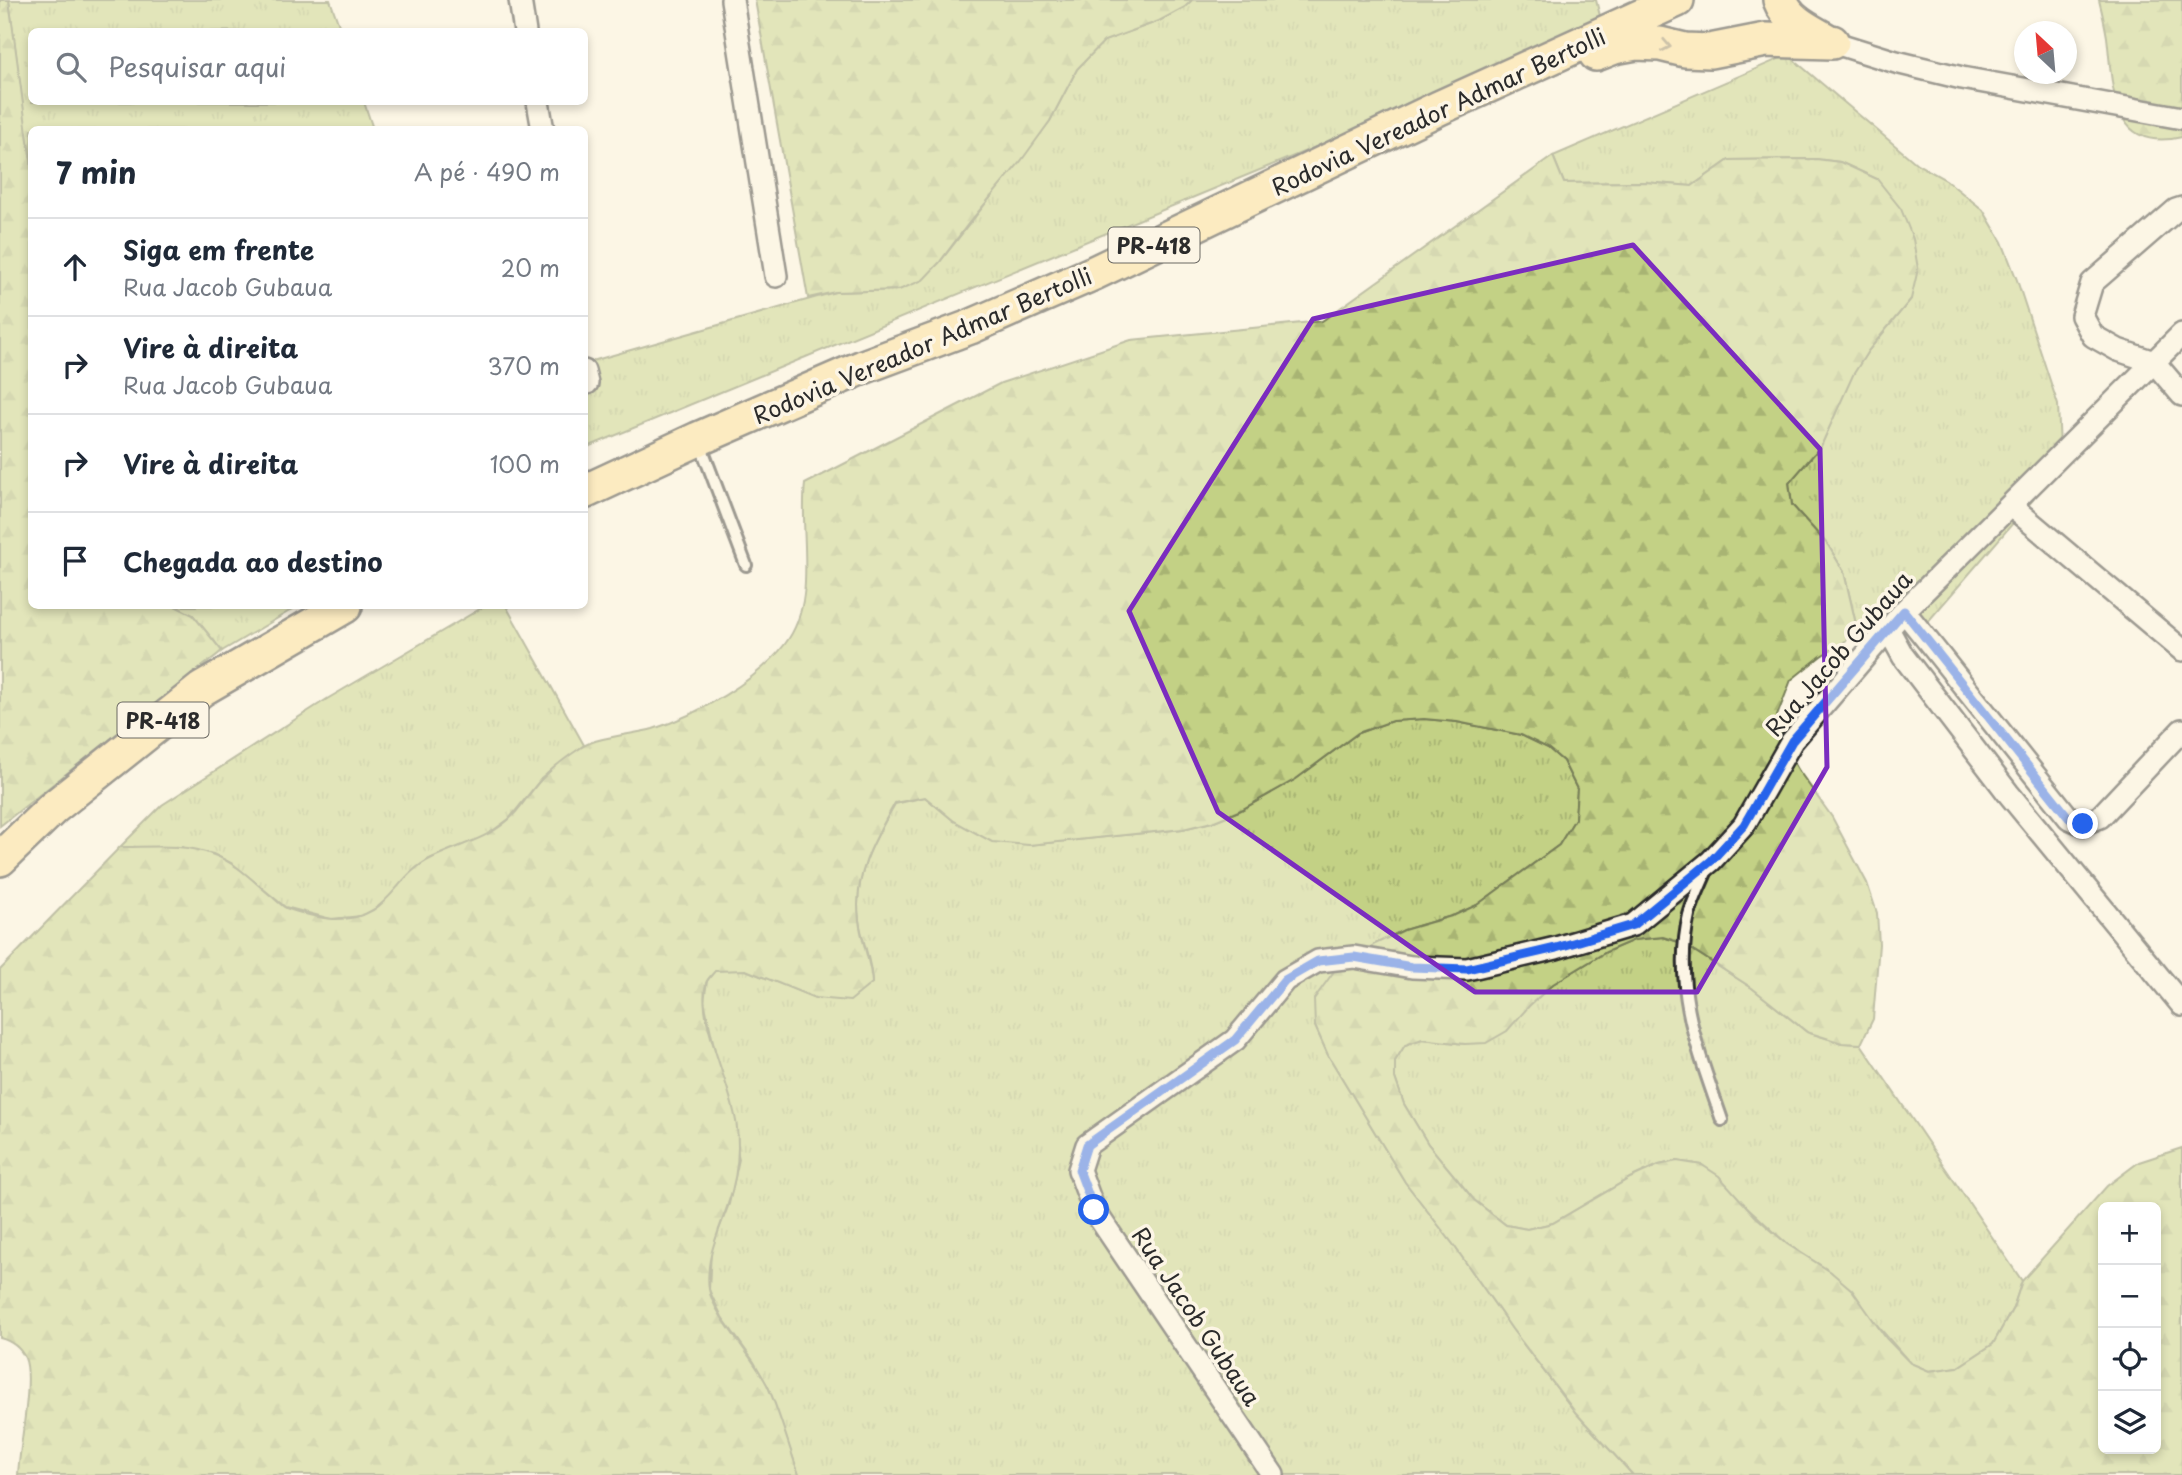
<!DOCTYPE html>
<html lang="pt">
<meta charset="utf-8">
<style>
body{margin:0;font-family:"Playpen Sans",sans-serif;background:#f6f6f7;color:#1f2937}
.controls{position:absolute;right:21px;bottom:21px;display:grid;overflow:hidden;border-radius:10px;box-shadow:0 4px 10px #0003}
.controls button{width:63px;height:63px;display:grid;place-items:center;padding:0;border:0;border-bottom:2px solid #e0e1e3;background:#fff;color:#1f2937;font:35px sans-serif}
.compass{position:absolute;left:2014px;top:21px;width:63px;height:63px;border-radius:50%;background:#fff;box-shadow:0 4px 10px #0003;rotate:334deg}
.stop{position:absolute;width:21px;height:21px;margin:-16px;border:5px solid #2563eb;border-radius:50%;background:#fff}
.stop.end{background:#2563eb;border-color:#fff;box-shadow:0 2px 7px #0008}
.list{margin:0;padding:0;list-style:none}
h2{display:flex;justify-content:space-between;align-items:center;height:91px;margin:0;padding:0 28px;font-size:30px}
h2 small{font-size:23px;font-weight:400;color:#747a83}
.list li{display:grid;grid-template-columns:46px 1fr auto;gap:21px;align-items:center;box-sizing:border-box;height:98px;padding:0 28px;border-top:2px solid #e0e1e3}
.list b{display:block;font-size:26px;white-space:nowrap}
.list p{margin:0;font-size:23px;white-space:nowrap;color:#747a83}
.list em{font-size:23px;font-style:normal;color:#747a83}
.icon{flex:none;width:38px;height:38px;fill:none;stroke:currentColor;stroke-width:2;stroke-linecap:round;stroke-linejoin:round}
.map{position:relative;flex:none;width:2182px;height:1475px;overflow:hidden}
.search{position:absolute;background:#fff;box-shadow:0 4px 10px #0003;left:28px;top:28px;width:560px;height:77px;display:flex;align-items:center;gap:18px;box-sizing:border-box;padding:0 24px;border-radius:10px;color:#747a83;font-size:26px}
.panel{position:absolute;background:#fff;box-shadow:0 4px 10px #0003;left:28px;top:126px;width:560px;height:483px;border-radius:10px}
.map>svg:first-child{display:block}
.grass{fill:url(#grass-tufts);stroke:#777e58;stroke-width:2}
.forest{fill:url(#forest-firs);stroke:#777e58;stroke-width:2;fill-rule:evenodd}
.lines{fill:none;stroke-linecap:round;stroke-linejoin:round}
.service-casing{stroke:#2b2b2b;stroke-width:16}
.minor-casing{stroke:#2b2b2b;stroke-width:26}
.trunk-casing{stroke:#2b2b2b;stroke-width:38}
.service{stroke:#fcf5e5;stroke-width:10}
.minor{stroke:#fcf5e5;stroke-width:21}
.trunk{stroke:#fdde96;stroke-width:33}
.oneway{stroke:#948460}
.route{stroke:#2563eb;stroke-width:9}
.marked{fill:none;stroke:#7b2cbf;stroke-width:5;stroke-linejoin:round}
.labels{text-anchor:middle;dominant-baseline:central;stroke-width:7;stroke-linejoin:round;paint-order:stroke}
.shield{fill:#fcf5e5;stroke:#6a6863;stroke-width:2}
.shield-label{font-size:21px;font-weight:bold;fill:#2b2b2b}
.street-label{font-size:23px;fill:#2b2b2b;stroke:#fcf5e5}
</style>
<div class="map">
<svg width="2182" height="1475" viewBox="0 0 2182 1475">
<defs>
<pattern id="grass-tufts" width="24" height="20" patternUnits="userSpaceOnUse" patternTransform="scale(1.75)"><rect width="24" height="20" fill="#c3d185"/><path d="M3 7l-1-3M5 7V3M7 7l1-3M15 17l-1-3M17 17v-4M19 17l1-3" fill="none" stroke="#a8b473"/></pattern>
<pattern id="forest-firs" width="22" height="20" patternUnits="userSpaceOnUse" patternTransform="scale(1.75)"><rect width="22" height="20" fill="#c3d185"/><path d="M5 1l3.5 6h-7zM16 11l3.5 6h-7z" fill="#a8b473"/></pattern>
</defs>
<rect width="100%" height="100%" fill="#fcf5e5"/>
<filter id="ink" filterUnits="userSpaceOnUse"><feTurbulence type="fractalNoise" baseFrequency=".0143" numOctaves="2"/><feDisplacementMap in="SourceGraphic" scale="14" xChannelSelector="R" yChannelSelector="G"/><feConvolveMatrix kernelMatrix="1 2 1 2 8 2 1 2 1" color-interpolation-filters="sRGB"/></filter>
<g filter="url(#ink)">
<path class="grass" d="M9,0h321l11,31 -309,1v70h332l9,27 -341,1 -1,40z
M1192,0h404l5,20 -237,107 -779,321v-85l250,-71 64,-2 40,-27 111,-142 27,-52 27,-28 55,-20 25,-14z
M1788,55l129,109 29,16 37,30 19,32 15,38 41,125 2,43 -10,27 -17,25 -108,125 -67,8 -14,-61 -16,-27 -36,-40 -3,-22 32,-37 31,-71 16,-24 43,-52 -34,-120 -37,-17 -24,-3 -87,1 -37,26 -48,-4 -80,1 -11,-27z
M175,606h123l-76,45 -29,-36z
M485,606h21l78,139 -43,34 -32,40 -25,18 -55,22 -19,15 -28,31 -20,11 -31,3 -46,-12 -52,-43 -20,-10 -32,-7h-61l42,-42 165,-106z
M1424,719l33,3 64,13 27,13 15,13 14,28 -2,30 -16,26 -82,60 -22,10 -51,15 -29,14 -60,82 13,29 77,127 48,62 59,85 64,84 57,62h-834l-30,-86 -15,-27 -32,-45 -13,-27 2,-40 18,-46 10,-45 -35,-158 3,-20 8,-11h31l69,28 57,-15c0,-22 -10,-41 -13,-63 -6,-44 15,-80 36,-116l30,-7 29,24 75,24 154,-16 29,-7 29,-12 55,-31 62,-46 34,-12z
M1663,937l19,6 70,45 55,44 35,11 19,1 161,237 -9,27 -20,36 -35,23 -29,4 -19,-8 -79,-91 -44,-28 -85,-79 -25,-4 -18,4 -29,13 -77,45 -26,6 -21,-4 -32,-25 -46,-56 -24,-40 -9,-26v-17l10,-16 17,-6 43,5 65,-39 23,-21 53,-32 28,-12z"/>
<path class="forest" d="M0,0h9l23,170v436h143l18,9 29,36 -222,175z
M755,0h437l-7,7 -26,14 -55,20 -27,28 -27,52 -29,40 -53,63 -29,39 -16,17 -24,10 -64,2 -27,6z
M2099,0h83v137c-72,17 -69,-51 -75,-100 -2,-12 -5,-25 -8,-37z
M1553,156l11,27 80,-1 48,4 37,-26 87,-1 24,3 37,17 24,30 12,30 5,30 -7,30 -43,52 -15,24 -32,71 -32,37 3,22 36,40 16,27 14,61 -37,23 -30,24 -14,36 6,28 16,27 33,46 35,66 10,30 2,31 -6,75 -12,25 -19,-1 -35,-11 -55,-44 -70,-45 -19,-6 -29,3 -28,12 -53,32 -23,21 -23,26 -21,12 -21,1 -43,-5 -17,6 -10,16v17l9,26 24,40 46,56 32,25 21,4 26,-6 77,-45 29,-13 18,-4 25,4 17,11 36,40 32,28 44,28 21,18 34,48 24,25 19,8 29,-4 35,-23 20,-36 9,-27 85,-95 32,-24 43,-14v327h-549l-57,-62 -64,-84 -59,-85 -48,-62 -77,-127 -13,-29 -1,-27 21,-29 40,-26 29,-14 51,-15 22,-10 82,-60 16,-26 2,-30 -14,-28 -15,-13 -27,-13 -64,-13 -33,-3 -32,2 -34,12 -62,46 -55,31 -29,12 -29,7 -154,16 -37,-3 -38,-21 -29,-24 -30,6c-21,37 -42,73 -36,117 2,21 12,41 13,63l-22,18 -35,-3 -69,-28 -31,1c-3,4 -7,7 -9,12 -10,38 27,104 31,145 3,27 -1,54 -10,79 -9,26 -22,53 -18,82 4,27 48,71 60,100 12,28 20,58 30,86h-781c1,-26 16,-97 7,-117 -5,-11 -14,-17 -25,-20v-368l120,-123c31,0 65,-4 94,8 22,8 38,25 56,40 5,4 11,10 16,13 12,5 34,10 47,11 59,2 57,-41 99,-61 26,-13 53,-18 75,-37 14,-11 22,-29 34,-41 11,-12 27,-24 41,-33 14,-10 53,-13 71,-18 44,-14 104,-48 132,-85 34,-44 14,-109 20,-160l196,-101 130,-43 191,-19zM2103,1207h53v242h-53z"/>
<g class="lines">
<defs>
<path id="service" d="M699,441l47,124
M1707,870c-6,15 -14,30 -18,45 -17,72 10,138 33,205"/>
<path id="minor" d="M520,0l5,32
M732,0l44,276
M1832,42l64,20 66,16 220,40
M538,102l5,28
M2182,208l-6,2 -84,73 -10,33 11,20 25,14 36,12 28,33
M584,371l3,12
M2011,506l171,144
M1904,611l165,207 14,6 17,-7 82,-87
M1888,629l15,27 105,137 174,212
M1273,1475l-179,-265 -15,-40 8,-25 148,-105 50,-60 33,-19 36,-4 58,10 55,2 89,-21 77,-23 78,-64 33,-36 48,-84 112,-130 278,-277"/>
<path id="trunk" d="M1780,0c8,21 27,29 46,40
M1596,54l18,-7 22,-4 24,1 25,6 25,1 56,-11 66,2
M584,492l114,-53 165,-72 107,-40 124,-54 345,-165 238,-108
M0,859l53,-51 149,-119 143,-83"/>
</defs>
<use href="#service" class="service-casing"/>
<use href="#minor" class="minor-casing"/>
<use href="#trunk" class="trunk-casing"/>
<use href="#service" class="service"/>
<use href="#minor" class="minor"/>
<use href="#trunk" class="trunk"/>
</g>
<defs><path id="oneway-chevron" d="M-2-3.5L2.5 0L-2 3.5" fill="none" stroke-width="1.6" stroke-linecap="round" stroke-linejoin="round" transform="scale(1.75)"/></defs>
<use class="oneway" href="#oneway-chevron" transform="translate(1666 46) rotate(11)"/>
</g>
<g class="lines" filter="url(#ink)">
<path class="route" d="M1094,1210l-15,-40 8,-25 148,-105 50,-60 33,-19 36,-4 58,10 55,2 89,-21 77,-23 78,-64 33,-36 48,-84 112,-130 165,207 14,6"/>
</g>
<path d="M0 0H2182V1475H0ZM1633,245l187,204 7,318 -130,225h-222l-257,-180 -89,-201 184,-292z" fill="#fcf5e5" fill-opacity=".55" fill-rule="evenodd"/>
<path class="marked" d="M1633,245l187,204 7,318 -130,225h-222l-257,-180 -89,-201 184,-292z"/>
<g class="labels">
<g class="shield">
<rect x="1108.5" y="227.5" width="91" height="35" rx="5"/>
<rect x="117.5" y="702.5" width="91" height="35" rx="5"/>
</g>
<g class="shield-label">
<text x="1154" y="245">PR-418</text>
<text x="163" y="720">PR-418</text>
</g>
<g class="street-label">
<text transform="translate(1438 111) rotate(-25)">Rodovia Vereador Admar Bertolli</text>
<text transform="translate(922 345) rotate(-23)">Rodovia Vereador Admar Bertolli</text>
<text transform="translate(1838 653) rotate(-49)">Rua Jacob Gubaua</text>
<text transform="translate(1197 1316) rotate(56)">Rua Jacob Gubaua</text>
</g>
</g>
</svg>
<div class="controls">
<button>+</button>
<button>−</button>
<button><svg class="icon" aria-label="locate" viewBox="0 0 24 24"><circle cx="12" cy="12" r="6"/><path d="M12 2v4M12 18v4M2 12h4M18 12h4"/></svg></button>
<button><svg class="icon" aria-label="layers" viewBox="0 0 24 24"><path d="M12 4l9 5-9 5-9-5zM3 14l9 5 9-5"/></svg></button>
</div>
<svg class="compass" viewBox="-18 -18 36 36"><path d="M0-13l5 13h-10z" fill="#e53935"/><path d="M0 13l5-13h-10z" fill="#747a83"/></svg>
<div class="stop" style="left:1094px;top:1210px"></div>
<div class="stop end" style="left:2083px;top:824px"></div>
<div class="search"><svg class="icon" aria-label="search" viewBox="0 0 24 24"><circle cx="10" cy="10" r="6"/><path d="M15 15l6 6"/></svg>Pesquisar aqui</div>
<section class="panel">
<h2>7 min<small>A pé · 490 m</small></h2>
<ul class="list">
<li><svg class="icon" aria-label="ahead" viewBox="0 0 24 24"><path d="M12 20V5M6 11l6-6 6 6"/></svg><div><b>Siga em frente</b><p>Rua Jacob Gubaua</p></div><em>20 m</em></li>
<li><svg class="icon" aria-label="right" viewBox="0 0 24 24"><path d="M7 20v-9h11M14 6l5 5-5 5"/></svg><div><b>Vire à direita</b><p>Rua Jacob Gubaua</p></div><em>370 m</em></li>
<li><svg class="icon" aria-label="right" viewBox="0 0 24 24"><path d="M7 20v-9h11M14 6l5 5-5 5"/></svg><div><b>Vire à direita</b></div><em>100 m</em></li>
<li><svg class="icon" aria-label="arrive" viewBox="0 0 24 24"><path d="M6 21V4h12l-3 4 3 4H6"/></svg><div><b>Chegada ao destino</b></div></li>
</ul>
</section>
</div>
